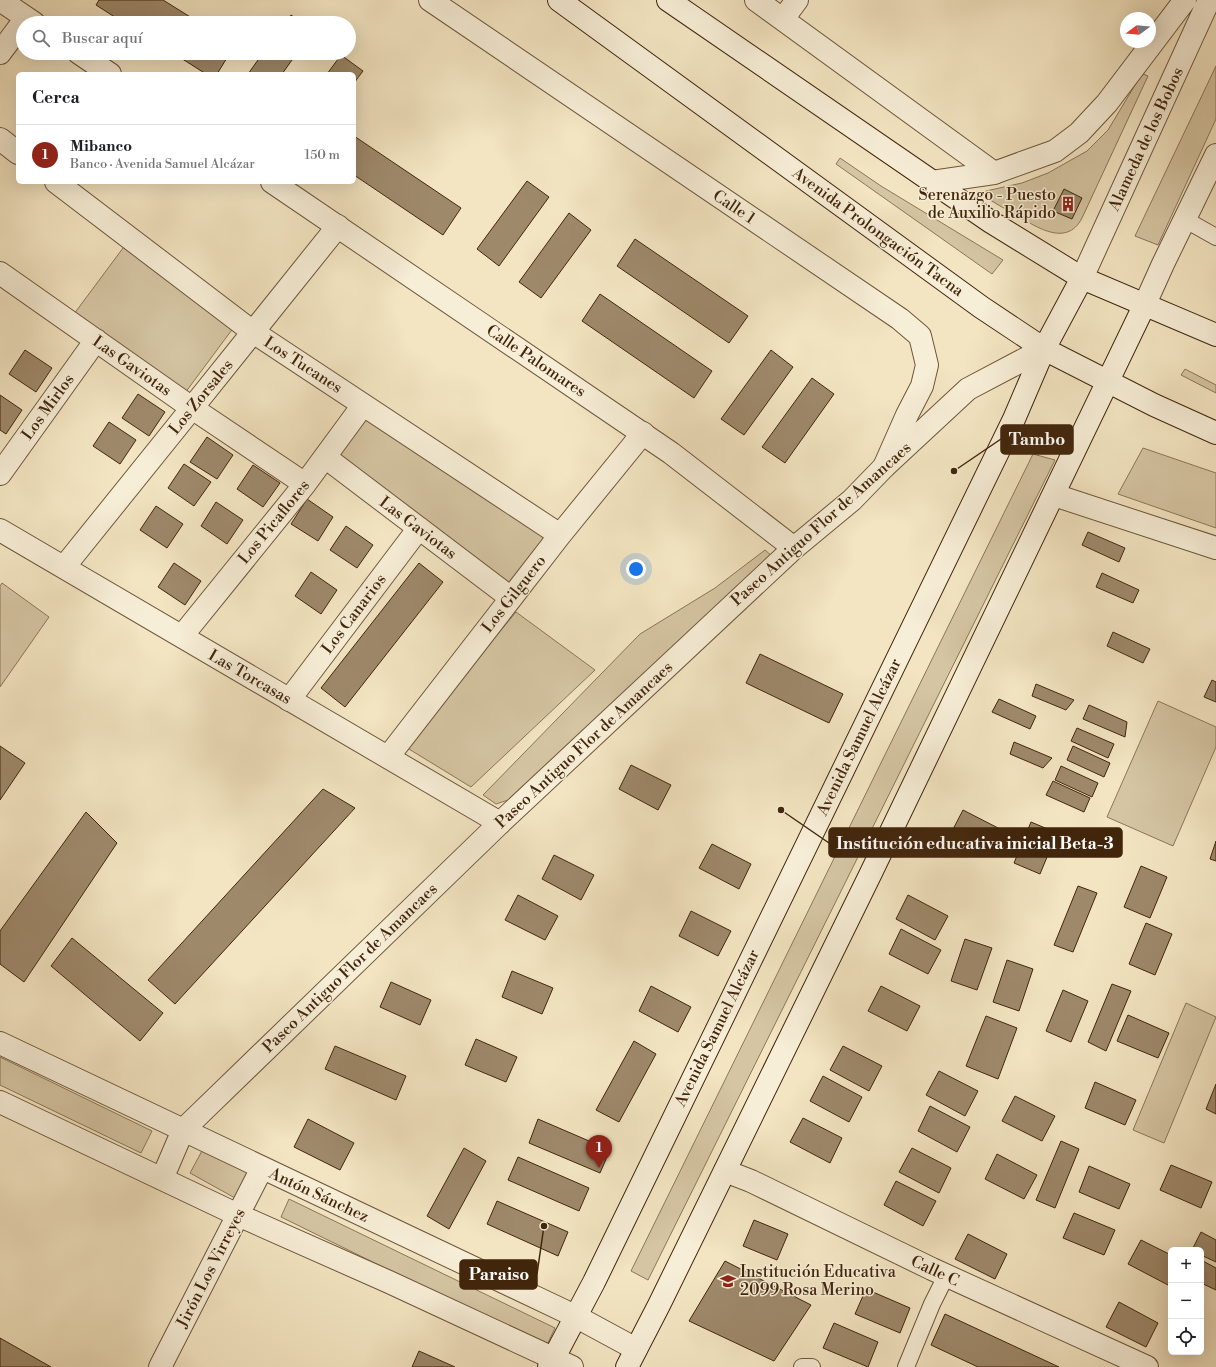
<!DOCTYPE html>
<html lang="es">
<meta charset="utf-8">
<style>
body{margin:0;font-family:"Libre Bodoni",serif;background:#f2f2f2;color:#202124}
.controls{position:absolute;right:12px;bottom:12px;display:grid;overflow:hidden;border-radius:6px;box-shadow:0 4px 16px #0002}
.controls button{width:36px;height:36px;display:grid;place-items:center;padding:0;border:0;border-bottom:1px solid #e0e0e0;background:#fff;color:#202124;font:20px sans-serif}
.compass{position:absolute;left:1120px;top:12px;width:36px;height:36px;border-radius:50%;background:#fff;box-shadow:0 4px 16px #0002;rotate:254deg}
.you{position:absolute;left:636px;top:569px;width:14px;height:14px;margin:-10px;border:3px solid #fff;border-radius:50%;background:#1a73e8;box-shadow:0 0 0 6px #1a73e833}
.badge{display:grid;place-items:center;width:26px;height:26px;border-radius:50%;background:#8f2418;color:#fff;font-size:13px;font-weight:700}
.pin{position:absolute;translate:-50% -33px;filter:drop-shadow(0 1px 2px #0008)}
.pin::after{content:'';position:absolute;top:21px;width:14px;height:12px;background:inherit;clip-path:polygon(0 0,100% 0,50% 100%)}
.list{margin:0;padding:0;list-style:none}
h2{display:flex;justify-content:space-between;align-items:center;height:52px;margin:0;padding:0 16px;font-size:17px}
h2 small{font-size:13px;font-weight:400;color:#757577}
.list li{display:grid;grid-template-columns:26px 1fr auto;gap:12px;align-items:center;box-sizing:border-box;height:60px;padding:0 16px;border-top:1px solid #e0e0e0}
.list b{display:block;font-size:15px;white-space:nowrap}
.list p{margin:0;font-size:13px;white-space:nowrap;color:#757577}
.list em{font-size:13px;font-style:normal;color:#757577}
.icon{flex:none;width:22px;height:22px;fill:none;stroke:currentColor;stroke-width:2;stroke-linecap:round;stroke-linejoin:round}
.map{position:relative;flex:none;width:1216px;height:1367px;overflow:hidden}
.search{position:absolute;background:#fff;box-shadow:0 4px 16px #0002;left:16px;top:16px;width:340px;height:44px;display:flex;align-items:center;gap:10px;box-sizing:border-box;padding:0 14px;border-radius:22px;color:#757577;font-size:15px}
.panel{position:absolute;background:#fff;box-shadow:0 4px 16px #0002;left:16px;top:72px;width:340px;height:112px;border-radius:6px}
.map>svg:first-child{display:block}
.green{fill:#d5c5a3;stroke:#8c7658}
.building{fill:#9e896b;stroke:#42260c}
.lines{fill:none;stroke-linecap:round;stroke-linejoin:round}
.service-casing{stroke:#6e563a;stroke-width:18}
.pedestrian-casing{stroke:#6e563a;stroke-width:24}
.minor-casing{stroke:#6e563a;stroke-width:24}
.tertiary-casing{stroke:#6e563a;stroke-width:24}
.secondary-casing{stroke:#42260c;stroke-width:24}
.service{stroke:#f7eed7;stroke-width:16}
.pedestrian{stroke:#f7eed7;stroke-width:22}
.minor{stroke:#f7eed7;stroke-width:22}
.tertiary{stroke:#f7eed7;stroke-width:22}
.secondary{stroke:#f7eed7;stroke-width:22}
.labels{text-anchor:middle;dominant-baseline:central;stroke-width:3;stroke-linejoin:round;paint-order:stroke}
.street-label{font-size:16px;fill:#42260c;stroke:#f7eed7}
.poi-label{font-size:16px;fill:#42260c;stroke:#f7eed7;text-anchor:end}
.leader{fill:none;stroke:#42260c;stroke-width:1.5}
.callout-dot{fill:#42260c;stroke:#f7eed7;stroke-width:1.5}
.callout{fill:#42260c;stroke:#42260c;stroke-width:1.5}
.callout-label{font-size:17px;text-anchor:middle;font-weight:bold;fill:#fff}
</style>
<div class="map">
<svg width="1216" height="1367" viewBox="0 0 1216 1367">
<rect width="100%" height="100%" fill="#f3e5c2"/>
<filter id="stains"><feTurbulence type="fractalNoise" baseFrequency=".005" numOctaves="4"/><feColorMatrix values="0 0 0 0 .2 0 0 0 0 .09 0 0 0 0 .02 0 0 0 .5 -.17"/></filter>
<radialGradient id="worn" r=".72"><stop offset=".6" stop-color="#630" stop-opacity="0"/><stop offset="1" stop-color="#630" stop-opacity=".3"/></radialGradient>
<path class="green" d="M1216,66v53l-58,126 -23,-9z
M1143,74l5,2 -66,142c-16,31 -48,7 -68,-4 -9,-6 -21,-11 -29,-18l1,-5 36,-8 26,-10 39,-22 21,-21 30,-50z
M840,158l41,28 122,74 -11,14 -156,-110z
M126,244l108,83 -49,66 -111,-79z
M1185,369l31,16v8l-35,-18z
M365,415l185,122 -41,51 -173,-133z
M1143,448l73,25v55l-98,-34z
M1033,454l22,6 -407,820 -17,-9z
M765,550l8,7 -262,242 -15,5 -13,-9 157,-161 75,-46z
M2,583l47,34 -49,70v-101z
M516,612l79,58 -124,117 -67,-41z
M1158,701l58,26v20l-43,99 -66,-29z
M1186,1003l30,14 -52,126 -31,-13z
M0,1057l152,74 -11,22 -141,-68z
M203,1149l46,24 -14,25 -45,-25z
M289,1199l266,129 -9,19 -265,-130z"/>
<path class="building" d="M99,0h64l37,23h-76l-28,-18z
M291,15l11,8h-17z
M173,53h57l-13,21h-11z
M263,53h34l-15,21h-34z
M341,55l22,16 -9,12v-9h-27z
M354,136l107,72 -18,27 -89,-60z
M527,181l22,16 -50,69 -22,-17z
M1064,189l18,9 -10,21 -19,-8z
M569,213l22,17 -50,68 -22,-16z
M635,239l113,77 -19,27 -112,-77z
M600,294l112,77 -18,27 -112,-77z
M25,350l27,18 -16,24 -27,-18z
M771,350l22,17 -49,68 -23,-16z
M812,378l22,16 -49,69 -23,-16z
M138,394l27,18 -16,24 -27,-18z
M0,395l22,15 -16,24 -6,-4z
M109,422l27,18 -16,24 -27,-18z
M207,437l26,18 -16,24 -27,-17z
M184,464l27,18 -17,24 -26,-18z
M253,465l27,18 -17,24 -26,-18z
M307,499l26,18 -15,24 -27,-17z
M216,502l27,18 -16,24 -26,-18z
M156,506l27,18 -16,24 -27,-18z
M346,526l27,19 -16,23 -27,-18z
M1088,532l37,16 -6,14 -37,-17z
M174,563l27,18 -16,24 -27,-18z
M419,563l24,19 -98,125 -24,-19z
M311,572l26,18 -16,24 -26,-18z
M1102,573l37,17 -6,13 -37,-16z
M1113,632l37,17 -7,14 -36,-17z
M760,654l83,40 -14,29 -83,-40z
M1212,680l4,2v20l-12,-5z
M1036,684l38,16 -8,10 -34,-14z
M999,699l37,17 -6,13 -38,-17z
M1089,705l38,17 -2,15 -42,-18z
M1077,728l37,16 -6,14 -37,-17z
M1014,742l38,16 -9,10 -33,-14z
M0,746l25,17 -25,37z
M1073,746l37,17 -6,14 -37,-17z
M631,765l40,20 -13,25 -39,-21z
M1061,766l37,17 -6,14 -37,-17z
M1053,781l37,17 -6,14 -38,-17z
M323,789l32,19 -180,196 -27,-24z
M963,810l39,20 -12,25 -40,-20z
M86,812l31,31 -93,139 -24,-18v-33z
M1031,822l26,11 -17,41 -26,-11z
M1216,841v20l-6,-2z
M712,844l39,20 -12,25 -40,-21z
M554,855l40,20 -13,25 -39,-21z
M1141,866l26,11 -17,41 -26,-11z
M1078,886l19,7 -24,59 -19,-7z
M518,895l40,21 -13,24 -40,-20z
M908,895l40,21 -13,24 -39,-21z
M691,911l40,20 -13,25 -39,-20z
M1146,923l26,11 -17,41 -26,-11z
M901,929l40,21 -13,24 -39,-20z
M72,938l91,75 -23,28 -89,-75z
M965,939l27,9 -15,42 -26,-9z
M1007,960l26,9 -14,42 -26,-9z
M512,971l41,17 -11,26 -40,-17z
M391,982l40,18 -11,25 -40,-18z
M1112,984l19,7 -25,60 -18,-9z
M651,986l40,21 -13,25 -39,-21z
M881,986l39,20 -13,25 -39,-20z
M1063,990l25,11 -17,41 -25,-11z
M1128,1015l41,18 -11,25 -41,-17z
M986,1016l31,12 -19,51 -32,-13z
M476,1039l41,18 -11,25 -41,-17z
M634,1041l22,13 -37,68 -23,-12z
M335,1046l71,30 -10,24 -71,-31z
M843,1046l39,20 -13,25 -39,-21z
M939,1071l39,20 -13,25 -39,-21z
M823,1076l39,21 -13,25 -39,-21z
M1095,1082l41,18 -11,25 -40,-17z
M1216,1084v30l-10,-5z
M1015,1096l40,20 -13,25 -40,-20z
M930,1106l40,21 -13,25 -39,-21z
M803,1118l39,20 -12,25 -40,-21z
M308,1119l46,24 -14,27 -46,-23z
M538,1119l72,31 -10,23 -71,-30z
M1061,1141l18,8 -24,59 -19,-8z
M464,1148l22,13 -37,68 -22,-13z
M912,1148l39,20 -12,25 -40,-21z
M997,1154l40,21 -13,24 -39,-20z
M518,1157l71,31 -10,23 -71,-31z
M1171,1165l41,17 -11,26 -41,-18z
M1089,1166l41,18 -11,25 -40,-17z
M896,1181l40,20 -13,25 -39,-21z
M497,1201l71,31 -10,24 -71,-32z
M1074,1213l41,17 -11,25 -41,-17z
M754,1220l34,14 -11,26 -34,-14z
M1201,1232l15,8v22l-15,-7v-5h-9z
M968,1234l39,20 -12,25 -40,-20z
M1141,1240l30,15v23l-3,7 -40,-21z
M1201,1260l15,8v22l-15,-7z
M725,1261l86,44 -37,56 -85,-40z
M866,1289l44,19 -10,25 -45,-19z
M1119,1302l39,21 -12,24 -40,-20z
M945,1314l114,53h-81l-47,-22z
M834,1323l44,19 -10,25 -45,-19z
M0,1338l51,29h-51z
M419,1351l36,16h-43z"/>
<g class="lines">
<defs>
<path id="service" d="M1184,219l32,18
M802,1367h10
M906,1367l26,-63 14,-28"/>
<path id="pedestrian" d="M0,139l18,14
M56,182l197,150 307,203
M0,273l192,135 113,76
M192,408l146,-182
M325,457l186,141
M0,474l96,-134
M182,636l123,-152 58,-79
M289,700l130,-172
M388,757l172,-222 83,-102"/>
<path id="minor" d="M0,0l34,23
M430,0l470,319 20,17 7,29 -5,21 -15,29 -23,52
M756,0l238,173
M783,19l14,-19
M0,53l26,-35
M79,53l31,21
M272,182l399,271 123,95
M1054,495l162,53
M0,530l500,293
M64,567l128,-159
M725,1171l26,10 181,88 215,98
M160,1367l102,-199"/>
<path id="tertiary" d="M932,182l62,-9 61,-22 24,-18 28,-30 78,-103
M1082,278l127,-278
M1145,304l18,-40 53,-109
M0,1043l575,273 61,33
M0,1102l238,113 151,67 183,85
M162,1179l21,-49 317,-307 294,-275 58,-48 32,-33 84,-78 76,-40"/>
<path id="secondary" d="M559,0l422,307 63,42 110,56 62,28
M668,0l323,222 91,56 134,57
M549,1367l45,-85 420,-863 30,-70 38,-71
M627,1367l32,-62 211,-430 275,-571"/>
</defs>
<use href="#service" class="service-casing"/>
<use href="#pedestrian" class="pedestrian-casing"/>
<use href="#minor" class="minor-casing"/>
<use href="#tertiary" class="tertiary-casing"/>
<use href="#secondary" class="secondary-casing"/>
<use href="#service" class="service"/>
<use href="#pedestrian" class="pedestrian"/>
<use href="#minor" class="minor"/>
<use href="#tertiary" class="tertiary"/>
<use href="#secondary" class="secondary"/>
</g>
<defs>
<symbol id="building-bare" viewBox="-9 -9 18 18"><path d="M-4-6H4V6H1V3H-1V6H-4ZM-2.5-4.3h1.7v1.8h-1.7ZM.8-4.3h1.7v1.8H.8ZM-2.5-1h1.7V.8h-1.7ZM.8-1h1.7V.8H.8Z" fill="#8f2418" stroke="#f7eed7" stroke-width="2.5" paint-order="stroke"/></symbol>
<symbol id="school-bare" viewBox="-9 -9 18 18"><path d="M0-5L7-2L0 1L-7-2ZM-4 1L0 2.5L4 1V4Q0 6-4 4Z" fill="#8f2418" stroke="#f7eed7" stroke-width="2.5" paint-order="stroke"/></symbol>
</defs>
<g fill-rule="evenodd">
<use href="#building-bare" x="1057" y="193" width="22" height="22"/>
<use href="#school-bare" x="717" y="1270" width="22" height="22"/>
</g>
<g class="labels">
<g class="street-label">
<text transform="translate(1146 139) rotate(-65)">Alameda de los Bobos</text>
<text transform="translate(734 207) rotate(34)">Calle 1</text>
<text transform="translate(878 232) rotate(36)">Avenida Prolongación Tacna</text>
<text transform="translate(536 361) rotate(34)">Calle Palomares</text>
<text transform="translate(303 365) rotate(33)">Los Tucanes</text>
<text transform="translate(132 366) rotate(35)">Las Gaviotas</text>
<text transform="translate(201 397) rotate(-51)">Los Zorsales</text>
<text transform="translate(48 407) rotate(-54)">Los Mirlos</text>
<text transform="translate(274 522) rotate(-51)">Los Picaflores</text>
<text transform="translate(821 524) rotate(-42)">Paseo Antiguo Flor de Amancaes</text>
<text transform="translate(418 528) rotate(37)">Las Gaviotas</text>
<text transform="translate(514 594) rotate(-52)">Los Gilguero</text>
<text transform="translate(354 614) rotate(-53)">Los Canarios</text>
<text transform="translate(250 677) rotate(30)">Las Torcasas</text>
<text transform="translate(859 737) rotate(-64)">Avenida Samuel Alcázar</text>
<text transform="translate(584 745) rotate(-43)">Paseo Antiguo Flor de Amancaes</text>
<text transform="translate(350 968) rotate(-44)">Paseo Antiguo Flor de Amancaes</text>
<text transform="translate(717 1028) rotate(-64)">Avenida Samuel Alcázar</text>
<text transform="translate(319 1195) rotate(25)">Antón Sánchez</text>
<text transform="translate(211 1268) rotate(-63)">Jirón Los Virreyes</text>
<text transform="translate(935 1271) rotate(25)">Calle C</text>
</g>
<g class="poi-label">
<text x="1056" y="195">Serenazgo - Puesto<tspan x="1056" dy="18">de Auxilio Rápido</tspan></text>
<text x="740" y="1272" text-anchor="start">Institución Educativa<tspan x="740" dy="18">2099 Rosa Merino</tspan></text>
</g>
</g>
<path class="leader" d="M954 471L1001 439M781 810L829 843M544 1226L537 1274"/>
<g class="callout-dot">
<circle cx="954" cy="471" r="4"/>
<circle cx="781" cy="810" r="4"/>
<circle cx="544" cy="1226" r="4"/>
</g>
<g class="callout">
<rect x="1001" y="425" width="72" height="29" rx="4"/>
<rect x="829" y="828" width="293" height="29" rx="4"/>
<rect x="460" y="1260" width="77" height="29" rx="4"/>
</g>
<g class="callout-label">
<text x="1037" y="445">Tambo</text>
<text x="975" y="849">Institución educativa inicial Beta-3</text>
<text x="499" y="1280">Paraiso</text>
</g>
<rect width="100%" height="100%" filter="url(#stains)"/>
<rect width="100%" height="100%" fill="url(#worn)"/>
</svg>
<div class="controls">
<button>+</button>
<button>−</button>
<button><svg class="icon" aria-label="locate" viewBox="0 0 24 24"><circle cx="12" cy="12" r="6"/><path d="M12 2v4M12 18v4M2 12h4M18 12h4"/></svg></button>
</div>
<svg class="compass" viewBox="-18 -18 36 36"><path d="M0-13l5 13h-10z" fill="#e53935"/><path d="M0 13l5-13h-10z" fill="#757577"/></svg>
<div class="you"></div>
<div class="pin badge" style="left:599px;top:1168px">1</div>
<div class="search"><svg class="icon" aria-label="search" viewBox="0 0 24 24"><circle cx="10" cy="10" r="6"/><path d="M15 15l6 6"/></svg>Buscar aquí</div>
<section class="panel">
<h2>Cerca<small></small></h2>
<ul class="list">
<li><span class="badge">1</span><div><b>Mibanco</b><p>Banco · Avenida Samuel Alcázar</p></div><em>150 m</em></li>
</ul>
</section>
</div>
